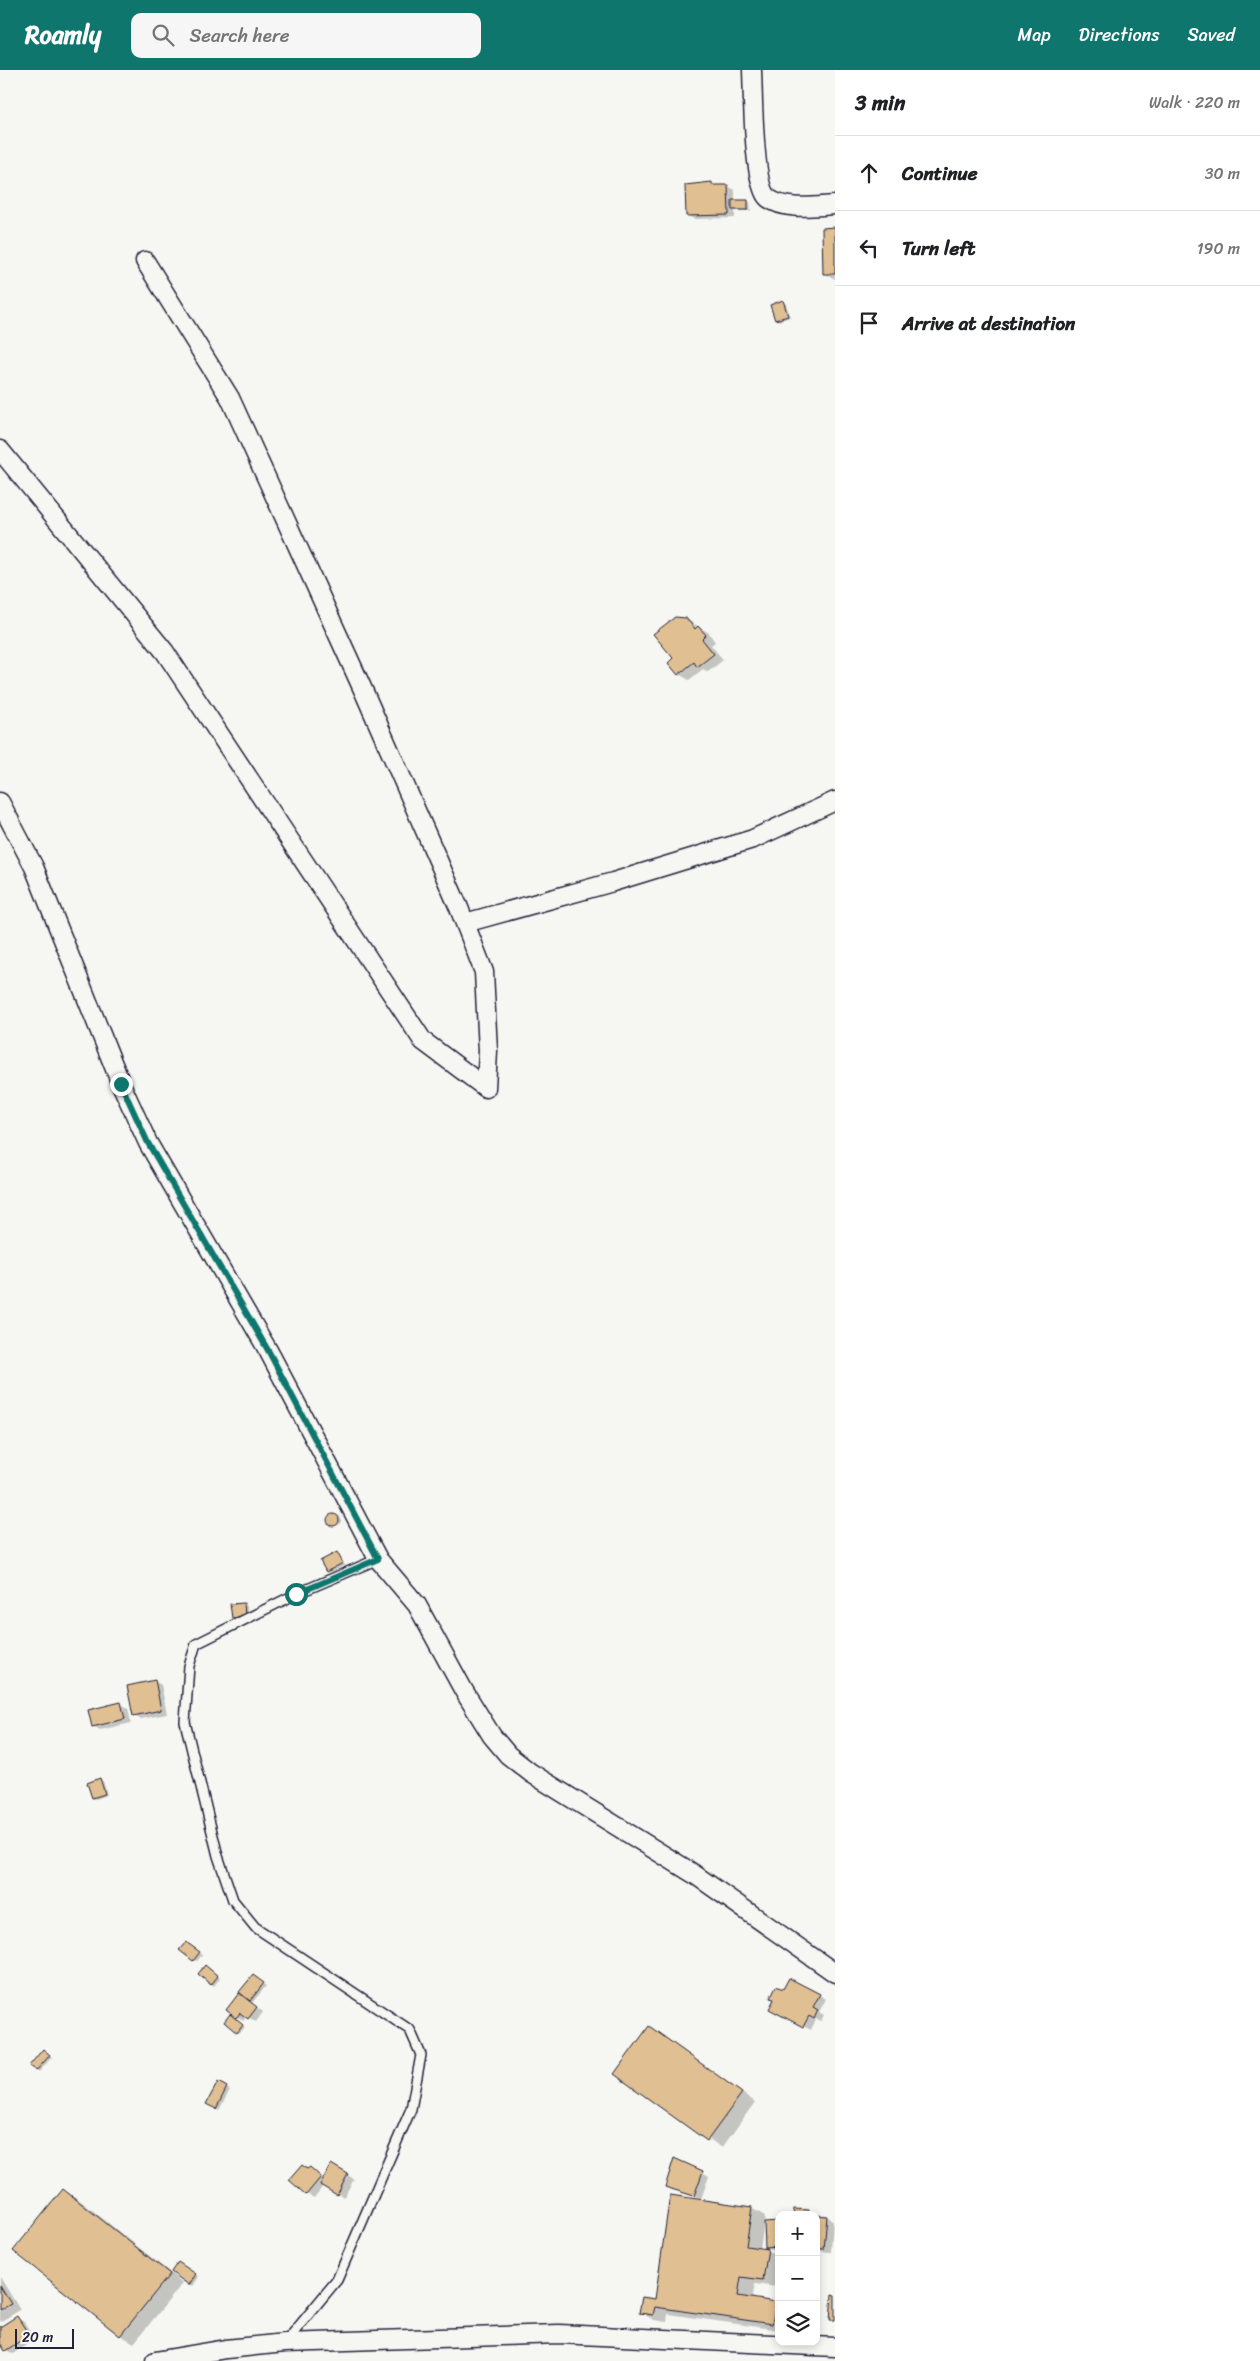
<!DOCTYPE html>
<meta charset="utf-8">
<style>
body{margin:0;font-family:Sriracha,sans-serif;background:#f6f6f6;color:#202124}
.controls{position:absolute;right:15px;bottom:15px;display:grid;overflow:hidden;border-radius:10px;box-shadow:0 2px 8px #0003}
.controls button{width:45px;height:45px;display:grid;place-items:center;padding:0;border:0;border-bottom:1px solid #e0e0e0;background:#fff;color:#202124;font:25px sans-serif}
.scale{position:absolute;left:15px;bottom:12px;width:59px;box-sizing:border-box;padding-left:5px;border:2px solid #22223b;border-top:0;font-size:14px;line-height:18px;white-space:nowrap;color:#22223b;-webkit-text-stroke:4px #f6f6f2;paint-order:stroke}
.stop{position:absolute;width:15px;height:15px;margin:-11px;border:4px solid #0f766e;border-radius:50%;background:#fff}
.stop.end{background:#0f766e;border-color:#fff;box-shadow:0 1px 5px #0008}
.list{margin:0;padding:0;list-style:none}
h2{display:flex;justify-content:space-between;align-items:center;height:65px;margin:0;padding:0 20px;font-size:21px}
h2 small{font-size:16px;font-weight:400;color:#757577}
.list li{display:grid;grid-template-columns:32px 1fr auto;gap:15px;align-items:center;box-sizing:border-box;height:75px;padding:0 20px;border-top:1px solid #e0e0e0}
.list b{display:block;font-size:19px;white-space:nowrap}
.list em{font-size:16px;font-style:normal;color:#757577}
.icon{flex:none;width:28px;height:28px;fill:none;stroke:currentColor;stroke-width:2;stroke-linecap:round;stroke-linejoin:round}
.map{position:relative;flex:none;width:835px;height:2291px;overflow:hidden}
header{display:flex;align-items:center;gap:30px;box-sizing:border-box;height:70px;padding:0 25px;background:#0f766e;color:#fff}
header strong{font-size:24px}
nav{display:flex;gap:28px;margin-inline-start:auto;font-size:18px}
.search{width:350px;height:45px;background:#f6f6f6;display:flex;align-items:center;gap:12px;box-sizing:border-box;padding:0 18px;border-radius:10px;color:#757577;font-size:19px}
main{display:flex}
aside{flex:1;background:#fff}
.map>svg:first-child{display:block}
.shadow{fill:#0003}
.building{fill:#e0bf92;stroke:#22223b}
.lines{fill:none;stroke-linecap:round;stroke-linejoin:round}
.lane-casing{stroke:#22223b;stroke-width:12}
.street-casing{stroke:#22223b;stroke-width:21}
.lane{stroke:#f6f6f2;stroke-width:9}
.street{stroke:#f6f6f2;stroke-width:18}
.route{stroke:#0f766e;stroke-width:6}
</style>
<header>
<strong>Roamly</strong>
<div class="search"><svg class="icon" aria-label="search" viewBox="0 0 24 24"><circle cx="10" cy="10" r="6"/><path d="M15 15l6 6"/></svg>Search here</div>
<nav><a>Map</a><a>Directions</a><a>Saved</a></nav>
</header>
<main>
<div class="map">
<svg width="835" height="2291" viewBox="0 0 835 2291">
<rect width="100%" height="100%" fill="#f6f6f2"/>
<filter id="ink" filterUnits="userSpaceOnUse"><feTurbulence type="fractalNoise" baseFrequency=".02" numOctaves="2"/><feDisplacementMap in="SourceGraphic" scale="10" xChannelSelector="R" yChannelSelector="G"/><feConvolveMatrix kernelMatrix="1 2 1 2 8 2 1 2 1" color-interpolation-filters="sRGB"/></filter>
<g filter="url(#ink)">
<path class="shadow" d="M712,114l4,2h12l7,4v11l15,1 1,9h-16v7l-41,1 -7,-4z
M835,159v50l-11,-6z
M783,232l3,2 4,13 -11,4 -3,-2z
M686,549l23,14 6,9 -4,3 12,15 -15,12 -5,-3 -14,11 -10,-6 -4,-15z
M329 1450a6 6 0 1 1 12 0a6 6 0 1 1-12 0Z
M337,1484l8,11 -15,8 -3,-2z
M244,1534l3,2 1,12 -15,-1z
M154,1611l7,4 6,29 -26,5 -7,-4z
M121,1634l7,4 3,15 -31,7 -7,-4z
M100,1710l3,1 4,14 -11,4 -3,-2z
M189,1875l13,10 -5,6 -3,-1z
M208,1898l12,10 -6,8 -2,-2z
M256,1908l10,8 -14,17 11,9 -7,10 -9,-6 -4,5 -6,-4 2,-22 10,5z
M783,1921l36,4 7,4 -7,13 5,3 -3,6 -5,-2 -5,11 -34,-17z
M233,1948l12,9 -5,6 -3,-1z
M649,1958l106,74 -33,46 -106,-75z
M46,1982l6,5 -13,15 -2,-2z
M219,2014l11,6 -11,20 -11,-6z
M332,2096l22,13 -10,18 -21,-11 -9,12 -7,-4 3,-26 15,11z
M702,2102l7,4 -8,23 -34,-12z
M63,2121l14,7 106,85 -49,60 -14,-8 -106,-84z
M751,2138l14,8 -5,33 7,2 12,6 -2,30 -22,-3 -3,16 27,5v25l-111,-16 -1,8 -13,-2 -13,-7z
M816,2146l11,1 6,4 -2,31 -15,-1z
M779,2152v29h-6l-6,-4z
M179,2194l20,13 -6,9 -20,-14z
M0,2207l20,33 -20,12z
M17,2248l7,4 11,17 -22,15 -7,-4 -6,-9v-12z"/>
<path class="building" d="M712,112v3h16l1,30 -43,1 -1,-31z
M732,130h16v10h-16z
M835,157v47h-12l-1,-46z
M783,230l5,16 -13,4 -5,-15z
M675,547l11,1 9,11 3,-3 8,9 -4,4 12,15 -17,13 -3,-5 -16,13 -10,-12 5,-5 -20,-24z
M327 1450a6 6 0 1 1 12 0a6 6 0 1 1-12 0Z
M337,1482l6,11 -17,9 -6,-11z
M244,1533l1,13 -13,2 -2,-14z
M155,1610l6,30 -28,6 -6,-30z
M121,1632l4,17 -33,8 -4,-17z
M100,1708l5,16 -13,4 -5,-15z
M186,1872l14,10 -7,9 -14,-11z
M205,1895l13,11 -7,9 -13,-11z
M253,1905l11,8 -14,18 -11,-9z
M789,1908l31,16 -7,13 5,3 -4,9 -5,-3 -6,11 -34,-18 5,-10 -4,-1 6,-12 7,3z
M239,1923l18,14 -9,12 -8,-6 -4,5 -10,-8z
M230,1944l13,11 -6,8 -13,-11z
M649,1956l93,67 -35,48 -93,-67z
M43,1979l7,6 -14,16 -7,-5z
M218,2012l9,5 -11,22 -10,-5z
M674,2088l29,13 -9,25 -29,-9z
M331,2094l17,10 -11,21 -17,-10z
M302,2095l5,4 3,-2 11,10 -15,18 -17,-15z
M63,2119l107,85 -50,62 -107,-85z
M670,2125l82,12 -6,39 22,3 -5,31 -22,-3 -3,19 38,6 -4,22 -117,-17 -2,8 -14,-2 3,-16 13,2z
M794,2139l15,1 -1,5h3h-18z
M816,2145l11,1 -3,33 -8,-1z
M779,2151v26l-14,1 -1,-26z
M178,2192l18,12 -7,11 -18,-13z
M0,2216l11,18 -11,6z
M832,2224l3,1v25h-5z
M17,2246l12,19 -24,16 -5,-8v-16z"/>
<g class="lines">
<defs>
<path id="lane" d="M285,2273l52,-63 74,-171 10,-54 -11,-25 -155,-103 -22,-27 -15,-44 -33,-134 4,-56 7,-22 100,-50 82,-35"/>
<path id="street" d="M752,0c1,22 1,116 16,128 17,13 47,8 67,7
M0,380l165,202 258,389 63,47 2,-37 -4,-79 -25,-64 -95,-216 -134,-294 -85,-137
M0,732l34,65 87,217 27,59 121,209 109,207 39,46 47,86 28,45 16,19 23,18 163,101 141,99
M465,853l148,-41 140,-43 82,-38
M155,2291l71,-12 59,-6 274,-9 276,13"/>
</defs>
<use href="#lane" class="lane-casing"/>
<use href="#street" class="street-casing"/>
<use href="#lane" class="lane"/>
<use href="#street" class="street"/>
</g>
</g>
<g class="lines" filter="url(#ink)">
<path class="route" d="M121,1014l27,59 121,209 109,207 -82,35"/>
</g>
</svg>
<div class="controls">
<button>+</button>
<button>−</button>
<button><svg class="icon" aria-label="layers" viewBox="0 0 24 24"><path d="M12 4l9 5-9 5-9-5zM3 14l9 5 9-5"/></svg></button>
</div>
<div class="scale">20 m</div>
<div class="stop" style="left:296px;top:1524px"></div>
<div class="stop end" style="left:121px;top:1014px"></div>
</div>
<aside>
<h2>3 min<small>Walk · 220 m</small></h2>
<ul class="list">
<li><svg class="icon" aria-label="ahead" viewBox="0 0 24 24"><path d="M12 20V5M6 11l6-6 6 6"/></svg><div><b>Continue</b></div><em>30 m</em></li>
<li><svg class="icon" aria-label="left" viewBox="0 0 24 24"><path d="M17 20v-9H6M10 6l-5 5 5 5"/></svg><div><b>Turn left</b></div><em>190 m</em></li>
<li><svg class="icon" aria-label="arrive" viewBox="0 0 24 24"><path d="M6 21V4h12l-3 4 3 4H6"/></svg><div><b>Arrive at destination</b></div></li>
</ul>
</aside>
</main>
